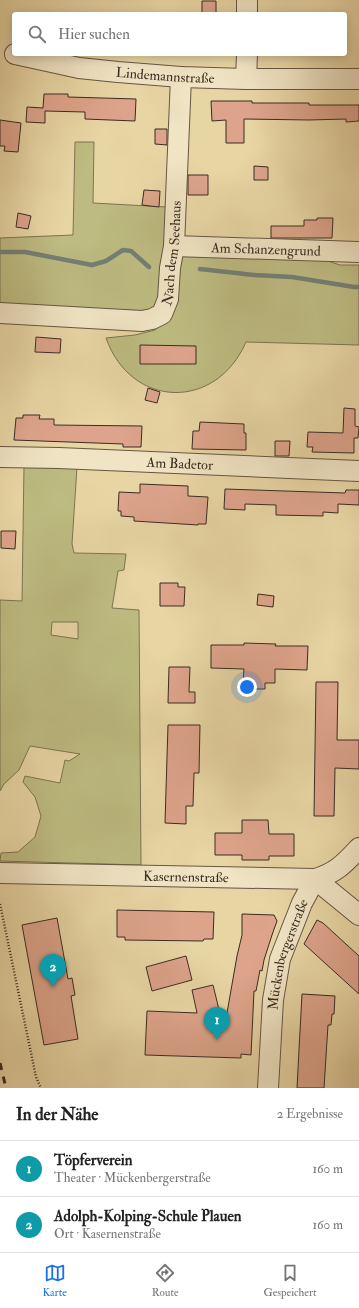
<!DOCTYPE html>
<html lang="de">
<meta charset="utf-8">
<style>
body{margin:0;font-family:"IM FELL Double Pica",serif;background:#f2f2f2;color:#222}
.you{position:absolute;left:247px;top:687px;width:14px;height:14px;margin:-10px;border:3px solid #fff;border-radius:50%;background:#1a73e8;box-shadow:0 0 0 6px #1a73e833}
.badge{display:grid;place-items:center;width:26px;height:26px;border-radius:50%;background:#1a73e8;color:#fff;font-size:13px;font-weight:700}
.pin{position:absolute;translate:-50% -33px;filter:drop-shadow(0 1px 2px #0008)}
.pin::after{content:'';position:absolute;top:21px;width:14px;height:12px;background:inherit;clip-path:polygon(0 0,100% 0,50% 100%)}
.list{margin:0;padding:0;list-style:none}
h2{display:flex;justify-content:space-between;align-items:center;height:52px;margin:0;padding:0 16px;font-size:17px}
h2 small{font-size:13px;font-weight:400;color:#767676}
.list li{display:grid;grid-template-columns:26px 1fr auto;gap:12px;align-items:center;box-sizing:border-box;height:56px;padding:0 16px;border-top:1px solid #e0e0e0}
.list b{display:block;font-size:15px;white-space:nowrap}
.list p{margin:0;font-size:13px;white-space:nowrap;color:#767676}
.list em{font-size:13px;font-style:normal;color:#767676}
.icon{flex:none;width:22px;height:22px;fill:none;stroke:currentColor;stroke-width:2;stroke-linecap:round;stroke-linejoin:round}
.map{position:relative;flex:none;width:359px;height:1088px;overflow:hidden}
.search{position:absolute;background:#fff;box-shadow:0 2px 10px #0003;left:12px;right:12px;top:12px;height:44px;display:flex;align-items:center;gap:10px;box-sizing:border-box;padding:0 14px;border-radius:4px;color:#767676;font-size:15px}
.sheet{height:164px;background:#fff}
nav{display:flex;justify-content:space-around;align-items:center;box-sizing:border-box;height:56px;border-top:1px solid #e0e0e0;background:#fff;font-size:11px;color:#767676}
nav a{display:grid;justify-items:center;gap:2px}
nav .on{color:#1a73e8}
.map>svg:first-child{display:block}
.green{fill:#bdbb81;stroke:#7c7452;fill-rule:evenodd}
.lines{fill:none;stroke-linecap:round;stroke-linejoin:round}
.stream{stroke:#728076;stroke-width:4.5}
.building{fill:#dda48b;stroke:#3a2c23}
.minor-casing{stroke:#665643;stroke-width:22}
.path{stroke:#3a2c23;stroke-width:2.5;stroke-dasharray:1 2;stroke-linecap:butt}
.minor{stroke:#f0e4c4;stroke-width:20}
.rail{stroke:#3a2c23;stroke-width:3;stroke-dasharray:7 7;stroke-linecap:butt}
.labels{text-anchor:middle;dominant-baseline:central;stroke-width:4;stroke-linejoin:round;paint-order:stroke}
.street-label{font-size:14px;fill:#3a2c23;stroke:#f0e4c4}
</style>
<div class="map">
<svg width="359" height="1088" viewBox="0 0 359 1088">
<rect width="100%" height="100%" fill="#e8d5a4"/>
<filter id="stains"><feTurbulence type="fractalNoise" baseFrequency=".005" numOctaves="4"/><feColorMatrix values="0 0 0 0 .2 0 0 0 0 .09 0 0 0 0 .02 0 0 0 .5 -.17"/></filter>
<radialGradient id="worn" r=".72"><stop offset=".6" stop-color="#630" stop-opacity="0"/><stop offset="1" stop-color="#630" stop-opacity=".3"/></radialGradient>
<path class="green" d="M75,142h19l-1,61 74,4 -2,88 -14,17 -151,-2v-72l73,-3z
M181,253l144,7 15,5h19v80l-113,-3c-30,69 -115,67 -140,-4l29,-3 20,-5 14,-12z
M24,465l53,2 -5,77 2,9 52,1 -2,16 -6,1 -6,37 27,2 2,255 -141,-4 1,-8 17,-1 17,-15 6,-21 -6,-19 -12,-15 2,-6 35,7 5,-23 4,1 11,-7 -50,-8 -11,24 -15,14 -4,7v-191l22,1zM52,622h26v17l-27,-4z"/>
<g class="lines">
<path class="stream" d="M0,252h25l67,13 14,-4 17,-11 8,1 18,16
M200,269l54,6 38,2 62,10h5"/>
</g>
<path class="building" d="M202,1h14v13h-14z
M44,94h24v3l68,2 -1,22 -50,-2v-7l-40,-1v12l-19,-1 1,-15 16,1z
M211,101h41v2h57v2h50v16l-13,1v-3l-37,1 -65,-1v24h-18v-23l-14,1z
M0,120l21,3 -3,29 -14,-1 1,-5h-5z
M155,129h12v16l-12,-1z
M254,166l14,1v13h-14z
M188,175h20v20h-20z
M144,190l16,1 -1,16 -17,-2z
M18,213l13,3 -3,13 -12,-2z
M317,218h16l-1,20h-61v-12h33v-6h13z
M36,337l25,2 -1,14 -25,-1z
M140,345l56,1v18h-56z
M148,388l12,4 -3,11 -12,-3z
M344,408l11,1v17l4,1 -1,11h-4v15l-42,-1 1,-5h-6l1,-15 35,1z
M23,415h17l-1,4h15v6l88,1 -1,21h-18v-3l-109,-4 2,-22h7z
M200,422l44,2v9h2v17l-54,-1 1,-18h6z
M275,441h15l-1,15h-14z
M140,484l48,2v10l20,1 -2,27h-8v1l-64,-4v-4l-13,-1v-5h-3l1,-19 21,1z
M225,489l120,4 1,-3h13v15l-21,-1v9l-15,-1v4l-47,-1v-10l-31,-1v6l-21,-1z
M1,531h15l-1,18 -14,-1z
M160,583h18v4h7l-1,19h-24z
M258,594l16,2 -1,11 -16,-2z
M244,643l32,1 -1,2h33l-1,24 -32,-1v14h-10v6h-12v-6h-10l1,-14 -33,-1v-23h33z
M169,667h21l-1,25h6v11h-27z
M316,682h22l-1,58h22v29l-24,-1 -1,48h-20z
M168,725h32l-1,48h-5l-1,33h-7v18l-21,-1z
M242,820h26l1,14h25v22h-25v4h-27v-5h-27v-22h27z
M117,910l97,2 -1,27h-9l-1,2 -78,-1v-3h-8z
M242,914l32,1 3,6 -5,14 -8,25 -2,11 -2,-1 -4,21h-2l-3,64 -10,-1v4l-96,-3 2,-44 50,2 -5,-23 21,-5 11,45 13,-74 5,-21z
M57,918l11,61 4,-1 3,17 -4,1 7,43 -34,6 -22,-120z
M317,920l6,3 36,33v38l-55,-50z
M186,956l6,24 -40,11 -6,-24z
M302,994l33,2 -1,18h-2l-1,11h-3l-4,63h-27z"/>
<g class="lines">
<defs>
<g id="minor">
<path d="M247,14v-14"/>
<path id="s1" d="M15,54l64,14 39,4 63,5 65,2h113"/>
<path d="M246,79l1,-25"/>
<path id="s2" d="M174,246l185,6"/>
<path id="s3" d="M0,313l142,8 10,-2 10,-5 6,-15 2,-31 4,-22 7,-169"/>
<path id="s4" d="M0,457l59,1 300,13"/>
<path id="s5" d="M0,873l315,6 44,36"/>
<path id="s6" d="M268,1088l5,-88 7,-41 22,-56 13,-24c21,-6 30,-16 44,-31"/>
</g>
</defs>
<use href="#minor" class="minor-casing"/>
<path class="path" d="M0,904l36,173 5,11"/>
<use href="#minor" class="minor"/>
<path class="rail" d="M0,1063l6,25"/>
</g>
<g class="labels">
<g class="street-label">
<text stroke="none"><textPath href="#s1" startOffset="152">Lindemannstraße</textPath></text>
<text stroke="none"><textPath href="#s2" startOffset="92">Am Schanzengrund</textPath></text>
<text stroke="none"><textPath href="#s3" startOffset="226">Nach dem Seehaus</textPath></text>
<text stroke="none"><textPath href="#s4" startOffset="180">Am Badetor</textPath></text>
<text stroke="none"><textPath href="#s5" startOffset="186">Kasernenstraße</textPath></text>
<text stroke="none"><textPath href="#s6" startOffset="136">Mückenbergerstraße</textPath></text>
</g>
</g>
<rect width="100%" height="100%" filter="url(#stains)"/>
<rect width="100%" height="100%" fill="url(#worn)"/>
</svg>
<div class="you"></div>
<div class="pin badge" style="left:217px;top:1040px;background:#0f9aa8">1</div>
<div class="pin badge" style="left:53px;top:987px;background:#0f9aa8">2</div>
<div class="search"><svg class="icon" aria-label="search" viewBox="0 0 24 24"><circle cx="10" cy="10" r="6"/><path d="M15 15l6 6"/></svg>Hier suchen</div>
</div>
<section class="sheet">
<h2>In der Nähe<small>2 Ergebnisse</small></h2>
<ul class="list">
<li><span class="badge" style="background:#0f9aa8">1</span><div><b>Töpferverein</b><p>Theater · Mückenbergerstraße</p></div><em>160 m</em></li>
<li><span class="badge" style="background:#0f9aa8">2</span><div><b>Adolph-Kolping-Schule Plauen</b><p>Ort · Kasernenstraße</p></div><em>160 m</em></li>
</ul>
</section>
<nav>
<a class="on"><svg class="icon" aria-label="map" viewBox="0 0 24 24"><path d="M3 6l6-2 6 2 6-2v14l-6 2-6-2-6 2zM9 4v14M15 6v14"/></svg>Karte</a>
<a><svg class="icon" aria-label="directions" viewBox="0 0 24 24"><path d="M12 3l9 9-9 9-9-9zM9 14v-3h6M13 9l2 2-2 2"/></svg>Route</a>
<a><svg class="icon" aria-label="saved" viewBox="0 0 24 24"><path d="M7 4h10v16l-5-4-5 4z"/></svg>Gespeichert</a>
</nav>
